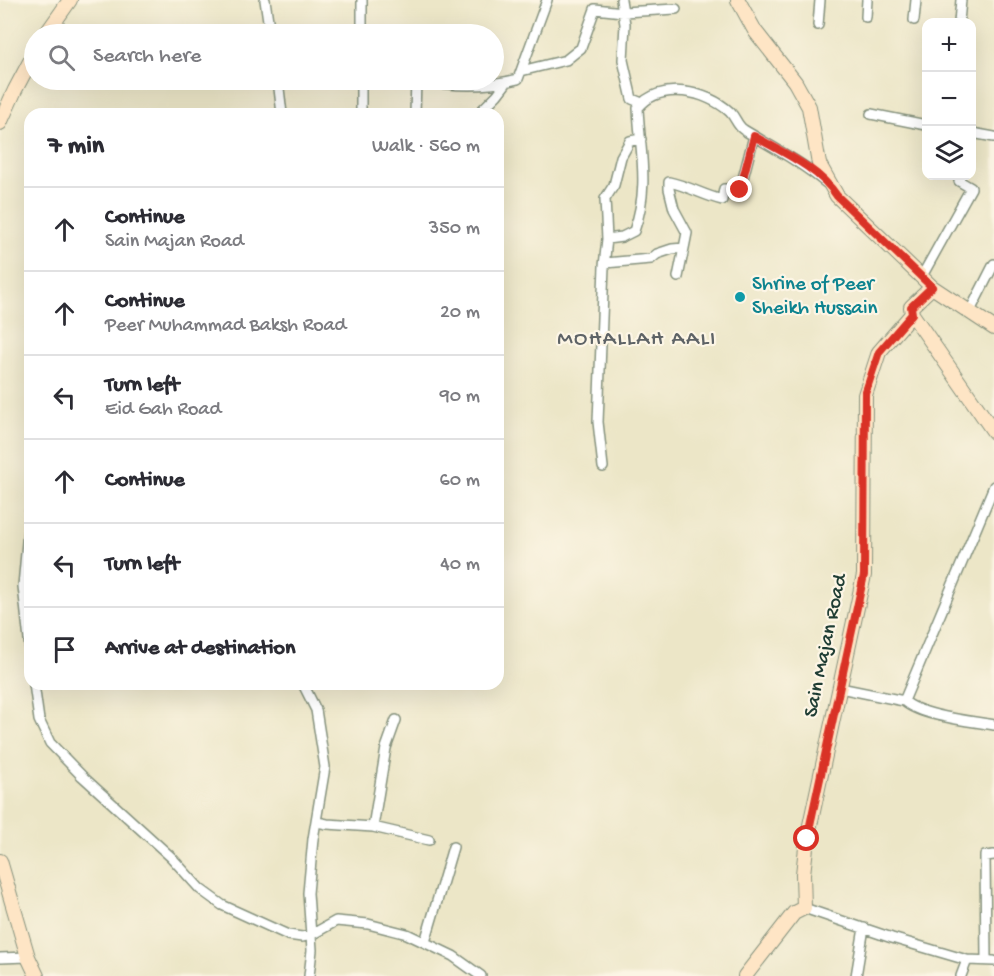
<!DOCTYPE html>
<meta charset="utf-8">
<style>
body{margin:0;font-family:"Gochi Hand",sans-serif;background:#f7f7f7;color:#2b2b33}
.controls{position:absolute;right:18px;top:18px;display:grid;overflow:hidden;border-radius:12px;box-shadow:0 6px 24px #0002}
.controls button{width:54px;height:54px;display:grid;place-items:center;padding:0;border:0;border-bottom:2px solid #e1e1e2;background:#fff;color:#2b2b33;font:30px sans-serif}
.stop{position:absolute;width:18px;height:18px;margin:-14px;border:4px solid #d93025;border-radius:50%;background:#fff}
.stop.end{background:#d93025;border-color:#fff;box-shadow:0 2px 6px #0008}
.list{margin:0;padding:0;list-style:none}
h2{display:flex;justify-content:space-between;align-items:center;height:78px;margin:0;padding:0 24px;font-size:26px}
h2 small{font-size:20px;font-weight:400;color:#7c7c81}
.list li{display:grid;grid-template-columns:39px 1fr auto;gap:18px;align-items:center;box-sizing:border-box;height:84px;padding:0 24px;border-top:2px solid #e1e1e2}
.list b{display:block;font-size:22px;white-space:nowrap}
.list p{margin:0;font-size:20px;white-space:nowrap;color:#7c7c81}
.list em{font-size:20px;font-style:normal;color:#7c7c81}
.icon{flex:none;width:33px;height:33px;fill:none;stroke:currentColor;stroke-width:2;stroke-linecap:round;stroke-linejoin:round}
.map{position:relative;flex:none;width:994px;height:976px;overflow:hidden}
.search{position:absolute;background:#fff;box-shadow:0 6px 24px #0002;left:24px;top:24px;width:480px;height:66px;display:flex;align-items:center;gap:15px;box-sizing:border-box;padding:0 21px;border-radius:33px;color:#7c7c81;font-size:22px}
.panel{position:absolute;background:#fff;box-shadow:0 6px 24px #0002;left:24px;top:108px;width:480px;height:582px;border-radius:18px}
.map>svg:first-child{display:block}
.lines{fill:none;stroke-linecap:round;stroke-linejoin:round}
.street-casing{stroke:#86927e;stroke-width:12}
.secondary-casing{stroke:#86927e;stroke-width:16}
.street{stroke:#fff;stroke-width:9}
.secondary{stroke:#fee5c5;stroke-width:14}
.route{stroke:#d93025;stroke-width:8}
.culture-dot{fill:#0f9aa8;stroke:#fcf5e5;stroke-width:2}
.labels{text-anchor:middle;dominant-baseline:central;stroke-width:4.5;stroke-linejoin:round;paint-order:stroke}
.culture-label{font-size:21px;fill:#0d838f;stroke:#fcf5e5;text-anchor:start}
.street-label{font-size:21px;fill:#1f3d34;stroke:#fcf5e5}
.neighbourhood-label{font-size:22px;letter-spacing:1.5px;fill:#5e6366;stroke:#fcf5e5}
</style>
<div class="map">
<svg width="994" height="976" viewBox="0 0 994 976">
<rect width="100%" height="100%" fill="#fcf5e5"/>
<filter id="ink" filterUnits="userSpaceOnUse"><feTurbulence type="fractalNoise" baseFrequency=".0167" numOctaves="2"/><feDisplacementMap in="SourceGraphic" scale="12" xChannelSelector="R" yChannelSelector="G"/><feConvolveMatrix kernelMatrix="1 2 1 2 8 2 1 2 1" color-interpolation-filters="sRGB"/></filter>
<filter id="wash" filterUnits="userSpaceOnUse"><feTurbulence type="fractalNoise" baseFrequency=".008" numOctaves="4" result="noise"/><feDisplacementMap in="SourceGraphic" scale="24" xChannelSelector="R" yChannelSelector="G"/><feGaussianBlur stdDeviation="1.35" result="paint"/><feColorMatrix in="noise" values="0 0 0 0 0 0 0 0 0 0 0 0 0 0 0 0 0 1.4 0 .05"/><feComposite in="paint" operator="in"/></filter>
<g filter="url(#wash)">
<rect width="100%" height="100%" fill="#ece6c7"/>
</g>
<g filter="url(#ink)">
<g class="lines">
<defs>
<path id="street" d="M265,0l5,34
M621,0l4,24 -2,36 9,39 10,4
M866,17l1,-17
M914,20l2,-20
M959,22l2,-22
M818,25l2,-25
M362,34v-34
M521,71l45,-11 15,-12 14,-39 28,3 53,-3
M278,80l4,34
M420,80c31,6 67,7 98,-1l29,-79
M361,114v-34
M415,114l1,-34
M478,114l19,-19 10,-13
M871,114l55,11
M972,133l22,4
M607,239l15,-2 12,-6c16,-45 6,-78 4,-123 22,-28 69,-17 92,4 6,6 7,14 14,18 28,17 57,32 82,53
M684,248l3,-15 -13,-24 -5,-20v-7c19,4 34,13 53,18l2,-11 16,1 14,-54
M605,263l46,-4 6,-5 15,-5 12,-1 -6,29
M922,276l49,-88 -12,-7 1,-5
M969,313l25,-49
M603,467l-5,-45 6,-156 3,-27 -2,-40 9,-14 7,-28 9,-16 11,-2
M30,509l-7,77 7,63
M34,684l5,36 11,23 32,33 89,81 29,32 22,16 66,30 14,2 9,-2 25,-14 32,3 39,10 46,22 28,20
M303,684l13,26 9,57 -12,72 -5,54 4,57 -3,26
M840,688l64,13c16,15 67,20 90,24
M904,701l90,-215
M317,822l10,2 46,3 56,13
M373,827l13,-79 10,-28
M804,908l88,30 75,22 27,1
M425,942l28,-95
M0,958l28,-1
M986,960l-1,-104 9,-1
M856,976l8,-48
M961,976l6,-16"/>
<path id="secondary" d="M738,0l17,31 40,51 14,25 10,57 18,32 95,91 62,41
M46,34l24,-34
M0,123l15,-33 19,-36
M932,287l-21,20 1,7 82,118
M0,861l28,96 9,19
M745,976l49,-63 10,-5 -1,-34 4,-35 57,-264 1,-180 14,-43 33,-38"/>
</defs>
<use href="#street" class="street-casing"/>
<use href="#secondary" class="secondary-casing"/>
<use href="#street" class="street"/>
<use href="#secondary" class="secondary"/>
</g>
</g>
<g class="lines" filter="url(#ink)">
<path class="route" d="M740,190l14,-54c28,16 65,32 83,60l95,91 -21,20 1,7 -33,38 -14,42 -1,181 -57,264"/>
</g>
<circle class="culture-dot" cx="740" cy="297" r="6"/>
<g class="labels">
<g class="culture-label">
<text x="752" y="285">Shrine of Peer<tspan x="752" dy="24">Sheikh Hussain</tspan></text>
</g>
<g class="street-label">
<text transform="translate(827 646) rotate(-78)">Sain Majan Road</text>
</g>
<g class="neighbourhood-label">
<text x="637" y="340">MOHALLAH AALI</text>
</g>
</g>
</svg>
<div class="controls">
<button>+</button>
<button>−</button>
<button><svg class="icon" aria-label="layers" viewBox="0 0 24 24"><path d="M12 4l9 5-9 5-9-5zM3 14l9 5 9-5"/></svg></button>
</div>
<div class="stop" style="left:807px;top:839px"></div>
<div class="stop end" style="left:740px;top:190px"></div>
<div class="search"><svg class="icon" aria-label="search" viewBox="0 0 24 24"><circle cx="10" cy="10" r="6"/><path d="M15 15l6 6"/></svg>Search here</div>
<section class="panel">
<h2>7 min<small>Walk · 560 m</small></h2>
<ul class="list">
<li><svg class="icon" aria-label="ahead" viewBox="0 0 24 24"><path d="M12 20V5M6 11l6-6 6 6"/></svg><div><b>Continue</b><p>Sain Majan Road</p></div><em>350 m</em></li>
<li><svg class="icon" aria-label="ahead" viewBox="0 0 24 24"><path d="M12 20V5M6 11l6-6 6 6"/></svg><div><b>Continue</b><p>Peer Muhammad Baksh Road</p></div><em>20 m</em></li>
<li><svg class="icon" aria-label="left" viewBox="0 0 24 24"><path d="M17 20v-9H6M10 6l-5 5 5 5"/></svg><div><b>Turn left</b><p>Eid Gah Road</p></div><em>90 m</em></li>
<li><svg class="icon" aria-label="ahead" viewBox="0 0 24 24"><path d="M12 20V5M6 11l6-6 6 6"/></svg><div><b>Continue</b></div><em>60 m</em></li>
<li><svg class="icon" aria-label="left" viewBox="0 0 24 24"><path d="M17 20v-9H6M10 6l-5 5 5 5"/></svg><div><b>Turn left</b></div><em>40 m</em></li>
<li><svg class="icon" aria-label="arrive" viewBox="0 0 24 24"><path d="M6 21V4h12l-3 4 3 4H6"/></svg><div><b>Arrive at destination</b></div></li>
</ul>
</section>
</div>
